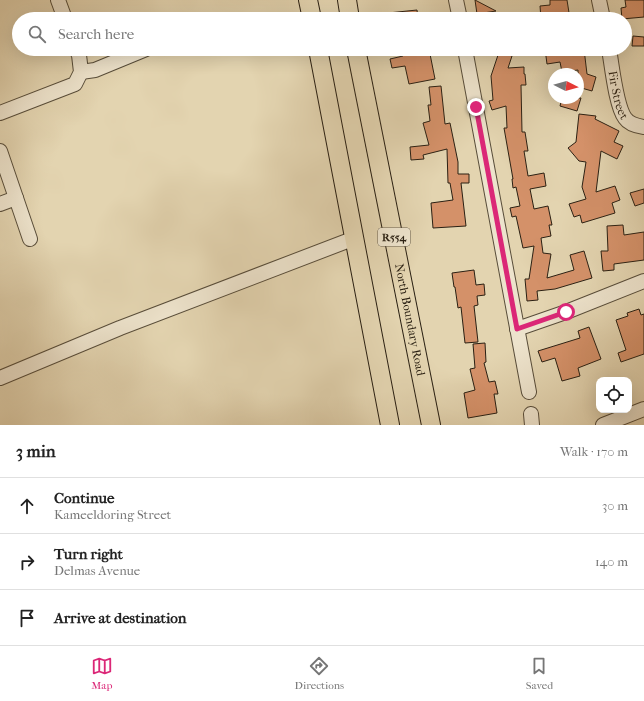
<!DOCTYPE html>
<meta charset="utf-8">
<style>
body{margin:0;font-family:"IM FELL French Canon",serif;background:#f2f2f2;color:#222}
.controls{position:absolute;right:12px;bottom:12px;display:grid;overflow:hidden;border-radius:8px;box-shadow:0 4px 16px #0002}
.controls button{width:36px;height:36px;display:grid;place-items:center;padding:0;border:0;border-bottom:1px solid #e0e0e0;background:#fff;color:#222;font:20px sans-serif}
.compass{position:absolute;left:548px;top:68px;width:36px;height:36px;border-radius:50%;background:#fff;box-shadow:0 4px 16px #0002;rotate:96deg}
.stop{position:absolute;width:12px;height:12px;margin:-9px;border:3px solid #db2777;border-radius:50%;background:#fff}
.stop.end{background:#db2777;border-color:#fff;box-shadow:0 1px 4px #0008}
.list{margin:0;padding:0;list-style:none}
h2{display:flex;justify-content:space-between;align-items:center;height:52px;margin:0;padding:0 16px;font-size:17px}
h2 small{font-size:13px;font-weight:400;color:#767676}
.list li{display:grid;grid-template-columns:26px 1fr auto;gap:12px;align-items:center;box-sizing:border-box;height:56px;padding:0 16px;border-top:1px solid #e0e0e0}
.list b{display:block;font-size:15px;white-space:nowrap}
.list p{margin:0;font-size:13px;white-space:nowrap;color:#767676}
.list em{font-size:13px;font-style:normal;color:#767676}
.icon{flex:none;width:22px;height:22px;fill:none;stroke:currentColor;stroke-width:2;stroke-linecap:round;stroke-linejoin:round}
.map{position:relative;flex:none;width:644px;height:425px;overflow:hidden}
.search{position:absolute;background:#fff;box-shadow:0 4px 16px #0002;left:12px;right:12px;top:12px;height:44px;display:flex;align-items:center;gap:10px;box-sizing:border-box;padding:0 14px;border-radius:22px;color:#767676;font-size:15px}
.sheet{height:220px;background:#fff}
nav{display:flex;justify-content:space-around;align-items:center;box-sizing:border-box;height:56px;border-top:1px solid #e0e0e0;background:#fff;font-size:11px;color:#767676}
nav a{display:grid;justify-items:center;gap:2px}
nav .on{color:#db2777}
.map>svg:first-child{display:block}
.building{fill:#d49169;stroke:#2a2013}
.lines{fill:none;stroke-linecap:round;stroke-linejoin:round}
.minor-casing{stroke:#584d3a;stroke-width:16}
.major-casing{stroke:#2a2013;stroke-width:20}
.minor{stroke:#ede3cc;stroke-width:14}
.major{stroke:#e3d4b0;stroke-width:18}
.route{stroke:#db2777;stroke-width:5}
.labels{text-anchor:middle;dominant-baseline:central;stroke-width:3.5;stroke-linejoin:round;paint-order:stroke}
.shield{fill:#ede3cc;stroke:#645a4a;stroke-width:1}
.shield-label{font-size:11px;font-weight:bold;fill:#2a2013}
.street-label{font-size:12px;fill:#2a2013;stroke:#ede3cc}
</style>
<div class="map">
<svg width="644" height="425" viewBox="0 0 644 425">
<rect width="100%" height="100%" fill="#e3d4b0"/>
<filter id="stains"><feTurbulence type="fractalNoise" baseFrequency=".005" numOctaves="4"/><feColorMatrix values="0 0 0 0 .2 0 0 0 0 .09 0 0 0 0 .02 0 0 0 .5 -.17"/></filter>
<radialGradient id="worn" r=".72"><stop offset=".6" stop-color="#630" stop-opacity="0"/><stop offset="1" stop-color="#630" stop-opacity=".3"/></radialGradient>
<path class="building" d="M475,0l21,11 -19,3z
M550,0h17l3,19h-29l-1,-13 10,-1z
M625,0h19v17l-22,2 -1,-11 5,-1z
M417,10l1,9h-29l-1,-6z
M633,36l11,1v9h-12z
M410,49h19l6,30 -26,5 -4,-18 -13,2 -2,-9 13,-3 -1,-5z
M545,49h39l3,25 9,3 -4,14 -14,-4v-17l-16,2 -2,-10 -13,2z
M499,52l13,4 -4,12 16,-1v7h1l1,11h-5l1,47h3l3,19h-4l4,25 16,-3 2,13 -16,3 4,20 14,-3 4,19h-3l2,11 -10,2 2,15 8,1 -4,24 27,-8 -4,-15 14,-4 8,27 -37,11 -18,2 1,9 -11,1 -2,-22h4l5,-33 -11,2 -7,-32 -4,1 -2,-9 10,-2 -4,-19 -3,1 -1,-9h1l-9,-51h3l-1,-22 -14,4 -3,-9 4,-1 -2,-24z
M441,86l4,38 5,-1 8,39v12h11v9h-8l5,43 -33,2 -2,-25 22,-3 -3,-17h-2l-1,-34 -24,6 1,4 -13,1 -1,-13 19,-2 -6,-22 7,-2 -2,-16h3l-2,-18z
M562,98h19l-4,13 -17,-5z
M579,114l17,2 -1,3 24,12 -5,11 9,4 -6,13 -16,-8 -5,41 19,-6 5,14 -8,3 3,10 -33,10 -2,-8 -6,2 -5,-13 17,-5 -4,-12 4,-25 -7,-1 -11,-13 8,-6z
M644,189v14l-9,3 -5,-13z
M623,225l1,10 20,-3v28l-30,4v6l-11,1 -2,-20h7l-1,-25z
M474,270l2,15 8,-1 1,11 -8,1 1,9 -4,1 4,36 -13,1 -4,-36 -3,1 -3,-21h-1l-2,-14z
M639,309l2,6 3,-1v40l-23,8 -3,-9 8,-3 -10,-30 12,-4 -1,-3z
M589,327l12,32 -23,9 2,8 -18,5 -7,-23 -13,4 -4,-11 42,-13 -2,-7z
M485,343l1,19 -2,1 5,19 6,-1 3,13h-4l3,19 -29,5 -4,-25 11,-3 -5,-21 5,-1 -2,-24z"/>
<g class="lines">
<defs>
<g id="minor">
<path d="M58,0l7,19"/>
<path d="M456,0l4,19"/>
<path d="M599,0l4,19"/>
<path d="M465,49l64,343"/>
<path id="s1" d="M609,49c3,17 7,57 16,69 4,6 12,8 19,9"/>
<path d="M81,72l14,-2 51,-21"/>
<path d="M0,113l75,-29 6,-12 -2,-17 -3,-6"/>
<path d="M0,151l30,88"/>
<path d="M0,204l16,-6"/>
<path d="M517,329l49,-17 78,-31"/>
<path d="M0,378l120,-50 235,-90"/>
<path d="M531,414l1,11"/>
<path d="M603,425l41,-16"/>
</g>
<g id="major">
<path d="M308,0l4,19"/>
<path d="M347,0l3,19"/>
<path d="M318,49l72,376"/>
<path id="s2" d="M356,49l75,376"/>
</g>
</defs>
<use href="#minor" class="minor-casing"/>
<use href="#major" class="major-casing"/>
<use href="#minor" class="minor"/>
<use href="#major" class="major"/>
</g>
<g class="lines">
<path class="route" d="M476,107l41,222 49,-17"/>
</g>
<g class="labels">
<rect class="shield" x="378" y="228" width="32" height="18" rx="3"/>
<g class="shield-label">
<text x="394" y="237">R554</text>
</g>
<g class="street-label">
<text stroke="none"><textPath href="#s1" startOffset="47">Fir Street</textPath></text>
<text stroke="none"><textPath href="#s2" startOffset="276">North Boundary Road</textPath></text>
</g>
</g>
<rect width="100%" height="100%" filter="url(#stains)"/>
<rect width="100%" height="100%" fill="url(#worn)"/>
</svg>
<div class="controls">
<button><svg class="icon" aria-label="locate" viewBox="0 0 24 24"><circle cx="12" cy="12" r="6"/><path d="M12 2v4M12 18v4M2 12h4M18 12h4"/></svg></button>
</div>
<svg class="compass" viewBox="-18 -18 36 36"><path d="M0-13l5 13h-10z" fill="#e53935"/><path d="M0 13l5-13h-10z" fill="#767676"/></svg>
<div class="stop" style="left:566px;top:312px"></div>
<div class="stop end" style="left:476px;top:107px"></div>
<div class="search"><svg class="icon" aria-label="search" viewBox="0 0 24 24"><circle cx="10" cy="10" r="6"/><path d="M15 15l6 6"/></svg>Search here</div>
</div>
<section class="sheet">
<h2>3 min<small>Walk · 170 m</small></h2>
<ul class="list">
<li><svg class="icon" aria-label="ahead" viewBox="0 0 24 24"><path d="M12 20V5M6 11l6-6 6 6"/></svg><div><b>Continue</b><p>Kameeldoring Street</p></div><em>30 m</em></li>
<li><svg class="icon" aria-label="right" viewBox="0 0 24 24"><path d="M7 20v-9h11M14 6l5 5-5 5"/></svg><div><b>Turn right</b><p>Delmas Avenue</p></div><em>140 m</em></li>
<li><svg class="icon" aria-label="arrive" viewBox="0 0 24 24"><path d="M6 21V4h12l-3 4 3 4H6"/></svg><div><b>Arrive at destination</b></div></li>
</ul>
</section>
<nav>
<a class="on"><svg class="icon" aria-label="map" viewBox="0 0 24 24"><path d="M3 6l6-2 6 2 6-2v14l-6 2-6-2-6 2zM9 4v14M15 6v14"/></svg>Map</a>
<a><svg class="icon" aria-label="directions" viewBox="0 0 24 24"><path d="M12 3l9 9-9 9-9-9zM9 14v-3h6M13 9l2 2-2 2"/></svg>Directions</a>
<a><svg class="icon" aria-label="saved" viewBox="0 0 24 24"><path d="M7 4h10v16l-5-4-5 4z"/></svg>Saved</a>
</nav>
